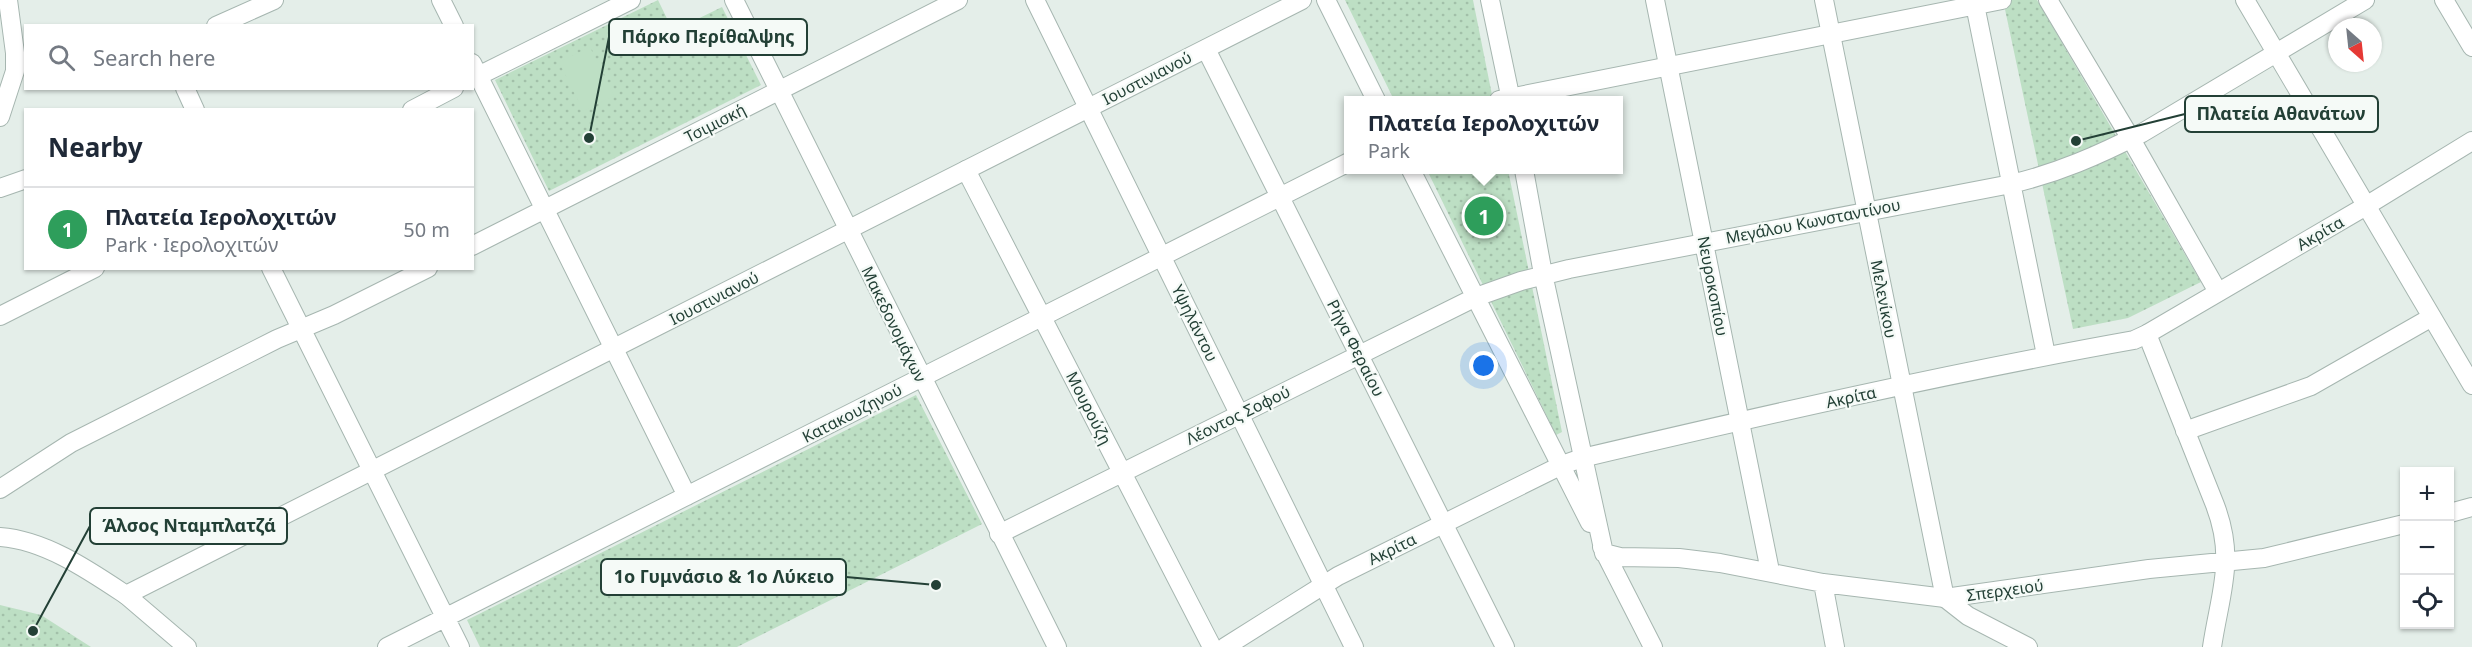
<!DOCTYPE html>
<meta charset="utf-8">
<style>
body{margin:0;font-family:"Noto Sans",sans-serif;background:#f6f6f7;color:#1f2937}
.controls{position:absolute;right:18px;bottom:18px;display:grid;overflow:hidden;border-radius:0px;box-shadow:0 2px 4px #0004}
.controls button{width:54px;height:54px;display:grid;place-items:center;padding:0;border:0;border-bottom:2px solid #e0e1e3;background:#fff;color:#1f2937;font:30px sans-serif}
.compass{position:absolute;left:2328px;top:18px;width:54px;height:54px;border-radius:50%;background:#fff;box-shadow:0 2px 4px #0004;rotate:153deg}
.you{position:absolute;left:1484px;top:366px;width:21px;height:21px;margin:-15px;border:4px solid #fff;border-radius:50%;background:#1a73e8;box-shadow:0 0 0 9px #1a73e833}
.badge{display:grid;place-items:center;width:39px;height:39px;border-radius:50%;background:#0b8043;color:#fff;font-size:20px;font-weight:700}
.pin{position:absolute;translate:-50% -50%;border:3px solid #fff;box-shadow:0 2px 6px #0006}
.popup{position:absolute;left:1344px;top:96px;width:279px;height:78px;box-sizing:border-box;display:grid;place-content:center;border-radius:0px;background:#fff;filter:drop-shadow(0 2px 4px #0005);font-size:20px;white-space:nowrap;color:#747a83}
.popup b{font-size:22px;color:#1f2937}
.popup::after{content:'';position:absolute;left:50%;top:100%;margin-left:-12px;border:12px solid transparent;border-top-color:#fff}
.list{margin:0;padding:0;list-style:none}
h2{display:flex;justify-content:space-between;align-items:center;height:78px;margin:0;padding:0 24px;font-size:26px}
h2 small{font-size:20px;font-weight:400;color:#747a83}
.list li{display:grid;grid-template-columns:39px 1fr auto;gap:18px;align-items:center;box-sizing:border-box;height:84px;padding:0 24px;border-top:2px solid #e0e1e3}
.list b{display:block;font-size:22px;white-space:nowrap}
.list p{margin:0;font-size:20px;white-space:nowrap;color:#747a83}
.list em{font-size:20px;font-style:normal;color:#747a83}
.icon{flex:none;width:33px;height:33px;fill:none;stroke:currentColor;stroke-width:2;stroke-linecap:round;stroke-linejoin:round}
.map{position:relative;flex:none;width:2472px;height:647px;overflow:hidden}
.search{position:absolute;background:#fff;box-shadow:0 2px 4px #0004;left:24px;top:24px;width:450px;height:66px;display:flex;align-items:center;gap:15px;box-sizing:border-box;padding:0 21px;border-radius:0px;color:#747a83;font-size:22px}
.panel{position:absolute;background:#fff;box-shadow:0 2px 4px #0004;left:24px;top:108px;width:450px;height:162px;border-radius:0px}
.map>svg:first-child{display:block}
.park{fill:url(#park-dots)}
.pitch{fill:#bddfc4}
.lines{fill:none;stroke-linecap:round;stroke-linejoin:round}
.minor-casing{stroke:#a6b6b0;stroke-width:20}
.tertiary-casing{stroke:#a6b6b0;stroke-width:20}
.minor{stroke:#fff;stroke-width:18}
.tertiary{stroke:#fff;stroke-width:18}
.labels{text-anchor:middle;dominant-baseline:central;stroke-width:4.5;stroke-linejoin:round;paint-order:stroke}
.street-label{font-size:16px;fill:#234036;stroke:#f5faf7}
.leader{fill:none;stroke:#234036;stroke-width:2}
.callout-dot{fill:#234036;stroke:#f5faf7;stroke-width:2}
.callout{fill:#f5faf7;stroke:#234036;stroke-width:2}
.callout-label{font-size:18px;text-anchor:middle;font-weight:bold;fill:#234036}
</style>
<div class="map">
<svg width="2472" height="647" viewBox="0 0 2472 647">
<defs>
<pattern id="park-dots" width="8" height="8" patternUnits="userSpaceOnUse" patternTransform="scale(1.5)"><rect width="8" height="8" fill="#bddfc4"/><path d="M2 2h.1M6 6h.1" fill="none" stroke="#a2c0a9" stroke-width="1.8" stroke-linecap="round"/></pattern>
</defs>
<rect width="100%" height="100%" fill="#e4eee9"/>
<path class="park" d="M658,0l15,31 49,-24 39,78 -212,106 -54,-111z
M1345,0h128l20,100h-99z
M2003,0h34l164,282 -73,36 -55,11z
M1427,170h81l54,262 -6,3z
M916,395l66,129 -245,123h-257l-13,-27z
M0,605l41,10 50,32h-91z"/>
<path class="pitch" d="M590,47l24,49 -31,15 -24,-49z"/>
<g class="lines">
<defs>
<path id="minor" d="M441,0l13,26
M1035,0l319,647
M1326,0l50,100
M1490,0l21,100
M1655,0l115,571
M1974,0l72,355
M2048,0l83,139 87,153
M2245,0l227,385
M2444,0l28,47
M216,26l58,-26
M1206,49l299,598
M472,63l215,433
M472,79l159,-79
M185,88l10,22
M1499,100l503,-100
M412,110l42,-22
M966,170l246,477
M1411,170l179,353
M1524,170l19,104 61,279 16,4 59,1 41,5 103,20 122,15 204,-29 115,-11 140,-34
M0,188l26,-9
M472,246l486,-246
M271,268l189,379
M0,316l95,-48
M2147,334l68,171c21,55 5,88 -3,142
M2185,431l126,-45 121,-69
M0,489l71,-46 206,-104 57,-24 94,-47
M2450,513l22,-6
M999,534l477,-237 45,-16 48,-12 442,-85c47,-11 88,-29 131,-51l223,-133
M1602,547l51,100
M1823,583l12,64
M126,595l61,52
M387,647l962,-485"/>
<path id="tertiary" d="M734,0l323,647
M1824,0l121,598 23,18 60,31
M0,117l15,-46v-18l-7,-53
M0,537c45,3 90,34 126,58l1176,-595
M1225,647l113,-71 224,-111 20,-7c183,-43 367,-85 552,-118l13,-6 219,-128 106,-65"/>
</defs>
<use href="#minor" class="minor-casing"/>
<use href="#tertiary" class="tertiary-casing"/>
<use href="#minor" class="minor"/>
<use href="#tertiary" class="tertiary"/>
</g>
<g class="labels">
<g class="street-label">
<text transform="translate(1147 78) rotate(-27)">Ιουστινιανού</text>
<text transform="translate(715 123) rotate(-27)">Τσιμισκή</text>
<text transform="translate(1813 221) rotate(-11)">Μεγάλου Κωνσταντίνου</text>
<text transform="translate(2320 233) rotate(-30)">Ακρίτα</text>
<text transform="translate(1713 286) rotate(79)">Νευροκοπίου</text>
<text transform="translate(714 298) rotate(-27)">Ιουστινιανού</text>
<text transform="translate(1884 299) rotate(79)">Μελενίκου</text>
<text transform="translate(1195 323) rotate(64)">Υψηλάντου</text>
<text transform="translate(894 324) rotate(64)">Μακεδονομάχων</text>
<text transform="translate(1356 348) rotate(63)">Ρήγα Φεραίου</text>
<text transform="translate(1851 397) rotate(-12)">Ακρίτα</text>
<text transform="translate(1089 408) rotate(63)">Μουρούζη</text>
<text transform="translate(852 413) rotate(-27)">Κατακουζηνού</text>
<text transform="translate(1238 415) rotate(-26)">Λέοντος Σοφού</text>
<text transform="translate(1392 549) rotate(-26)">Ακρίτα</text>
<text transform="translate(2005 590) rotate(-8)">Σπερχειού</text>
</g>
</g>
<path class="leader" d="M589 138L609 37M2076 141L2185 114M33 631L90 526M936 585L846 577"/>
<g class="callout-dot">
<circle cx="589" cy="138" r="6"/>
<circle cx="2076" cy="141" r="6"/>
<circle cx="33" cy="631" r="6"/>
<circle cx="936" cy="585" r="6"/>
</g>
<g class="callout">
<rect x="609" y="19" width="198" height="36" rx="6"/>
<rect x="2185" y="96" width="193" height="36" rx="6"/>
<rect x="90" y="508" width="197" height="36" rx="6"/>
<rect x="601" y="559" width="245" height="36" rx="6"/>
</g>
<g class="callout-label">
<text x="708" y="43">Πάρκο Περίθαλψης</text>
<text x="2281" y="120">Πλατεία Αθανάτων</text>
<text x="189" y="532">Άλσος Νταμπλατζά</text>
<text x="724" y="583">1o Γυμνάσιο &amp; 1ο Λύκειο</text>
</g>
</svg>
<div class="controls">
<button>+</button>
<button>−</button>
<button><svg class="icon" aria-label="locate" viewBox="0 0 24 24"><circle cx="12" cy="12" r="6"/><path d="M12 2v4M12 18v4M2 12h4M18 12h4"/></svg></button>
</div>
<svg class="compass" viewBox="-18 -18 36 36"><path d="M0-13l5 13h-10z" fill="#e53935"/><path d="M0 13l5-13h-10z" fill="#747a83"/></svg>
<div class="you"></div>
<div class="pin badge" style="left:1484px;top:216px;background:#2e9e5b">1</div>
<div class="popup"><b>Πλατεία Ιερολοχιτών</b>Park</div>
<div class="search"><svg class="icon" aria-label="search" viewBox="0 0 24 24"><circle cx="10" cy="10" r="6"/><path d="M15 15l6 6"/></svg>Search here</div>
<section class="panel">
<h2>Nearby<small></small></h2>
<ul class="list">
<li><span class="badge" style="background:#2e9e5b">1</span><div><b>Πλατεία Ιερολοχιτών</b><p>Park · Ιερολοχιτών</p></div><em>50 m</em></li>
</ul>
</section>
</div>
